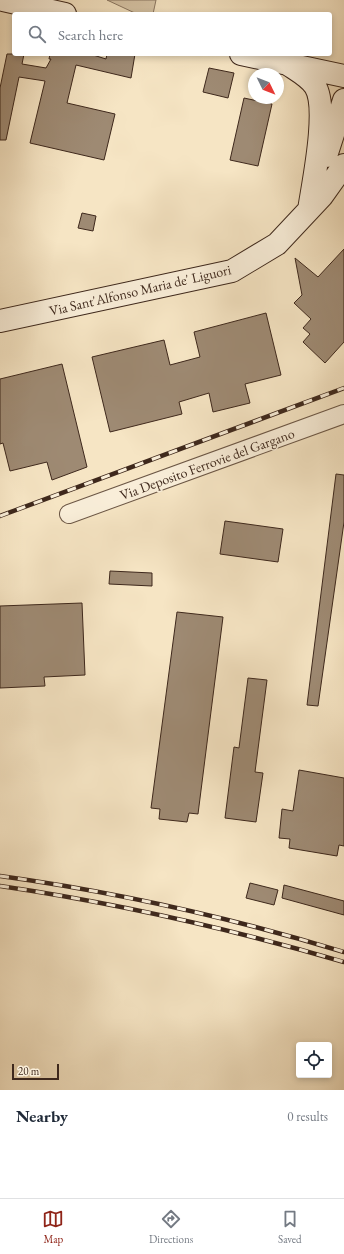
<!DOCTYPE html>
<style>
body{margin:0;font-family:"EB Garamond",serif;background:#f6f6f7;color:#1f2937}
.controls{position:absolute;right:12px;bottom:12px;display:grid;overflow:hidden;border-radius:4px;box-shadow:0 2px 6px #0003}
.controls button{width:36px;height:36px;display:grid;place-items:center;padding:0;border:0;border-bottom:1px solid #e0e1e3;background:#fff;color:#1f2937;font:20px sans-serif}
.compass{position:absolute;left:248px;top:68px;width:36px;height:36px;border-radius:50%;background:#fff;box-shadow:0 2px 6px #0003;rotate:133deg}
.scale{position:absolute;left:12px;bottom:10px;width:47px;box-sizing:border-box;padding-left:4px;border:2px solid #3e281c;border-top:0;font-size:11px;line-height:14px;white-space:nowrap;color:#3e281c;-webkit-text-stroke:3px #f9eed9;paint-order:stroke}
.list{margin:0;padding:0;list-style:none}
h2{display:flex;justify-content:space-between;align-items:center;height:52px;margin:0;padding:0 16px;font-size:17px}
h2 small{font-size:13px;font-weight:400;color:#747a83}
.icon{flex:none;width:22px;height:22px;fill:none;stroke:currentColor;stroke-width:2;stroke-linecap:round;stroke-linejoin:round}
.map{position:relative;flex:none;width:344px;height:1090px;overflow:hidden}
.search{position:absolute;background:#fff;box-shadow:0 2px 6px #0003;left:12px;right:12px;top:12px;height:44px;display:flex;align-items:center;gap:10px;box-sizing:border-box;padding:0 14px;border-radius:4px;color:#747a83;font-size:15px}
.sheet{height:108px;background:#fff}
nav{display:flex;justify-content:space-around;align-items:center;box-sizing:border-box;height:56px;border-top:1px solid #e0e1e3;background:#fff;font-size:11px;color:#747a83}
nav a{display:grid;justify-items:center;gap:2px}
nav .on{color:#8f2418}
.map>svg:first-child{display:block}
.green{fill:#d7c5a7;stroke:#8a7662}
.building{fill:#9e8a73;stroke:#3e281c}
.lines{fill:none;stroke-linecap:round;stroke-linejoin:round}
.street-casing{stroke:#6c5746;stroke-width:20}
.secondary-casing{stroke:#3e281c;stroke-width:24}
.street{stroke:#f9eed9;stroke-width:18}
.secondary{stroke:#f9eed9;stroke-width:22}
.rail-casing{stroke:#3e281c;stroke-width:4.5}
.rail{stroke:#f9eed9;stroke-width:3;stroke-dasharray:9;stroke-linecap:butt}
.labels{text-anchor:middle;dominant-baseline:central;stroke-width:3;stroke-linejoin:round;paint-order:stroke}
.street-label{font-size:14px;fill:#3e281c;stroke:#f9eed9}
</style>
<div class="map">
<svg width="344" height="1090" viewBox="0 0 344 1090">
<rect width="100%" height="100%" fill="#f6e5c4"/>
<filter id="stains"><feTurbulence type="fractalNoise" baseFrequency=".005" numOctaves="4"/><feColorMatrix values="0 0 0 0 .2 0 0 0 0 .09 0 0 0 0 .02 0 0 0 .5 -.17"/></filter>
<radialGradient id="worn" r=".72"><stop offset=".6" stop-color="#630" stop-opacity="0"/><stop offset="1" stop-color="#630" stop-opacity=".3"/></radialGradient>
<path class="green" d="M107,0h49l-3,14h-16z"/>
<path class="building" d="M7,54h17l-2,10 24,4 5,-9h-2l1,-5h40l16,5 1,-5h28l-4,24 -55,-13 -9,38 48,11 -11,46 -74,-17 15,-62 -26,-4 -13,63h-6v-52z
M209,68l25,5 -6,25 -25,-6z
M244,98l28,6 -14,62 -28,-6z
M82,213l14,3 -3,15 -15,-3z
M344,249v93l-19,21 -22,-21 7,-8 -7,-6 8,-9 -17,-16 8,-8 -7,-37 23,19z
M266,313l15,62 -36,9 5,19 -37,9 -4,-19 -30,9 3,12 -72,18 -18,-75 72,-17 6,25 30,-8 -6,-25z
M62,364l25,103 -35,13 -5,-18 -37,9 -7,-28 -3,1v-65z
M336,474l8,1v47l-26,184 -11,-1z
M225,521l58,8 -5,33 -58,-8z
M110,571l42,2v13l-43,-2z
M82,603l3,72 -41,2 1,9 -45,2v-82z
M177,612l46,5 -25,197 -9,-1 -2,9 -28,-3 1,-10 -9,-1z
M248,678l19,2 -12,92 8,1 -7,49 -31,-4 9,-71 5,1z
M299,770l45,8v68l-5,-1 -2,11 -48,-8 1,-9 -11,-1 3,-29 11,2z
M250,883l28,7 -4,15 -28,-7z
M284,885l60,16v14l-62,-17z"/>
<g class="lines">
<defs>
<path id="street" d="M69,514l275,-100"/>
<path id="secondary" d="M3,0l62,14
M241,54l103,22
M289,65c9,6 20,12 26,21 14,22 -2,97 -6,124
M326,156l18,-56
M0,321l232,-50 45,-27 45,-48 22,-31"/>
</defs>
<use href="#street" class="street-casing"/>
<use href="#secondary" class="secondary-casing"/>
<use href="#street" class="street"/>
<use href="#secondary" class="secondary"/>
<defs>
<path id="rail" d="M0,516l344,-128
M0,876c116,16 232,42 344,76
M0,886c116,17 231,43 344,76"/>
</defs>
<use href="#rail" class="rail-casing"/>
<use href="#rail" class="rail"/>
</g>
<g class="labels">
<g class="street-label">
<text transform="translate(140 290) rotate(-13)">Via Sant'Alfonso Maria de' Liguori</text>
<text transform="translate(207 464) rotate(-20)">Via Deposito Ferrovie del Gargano</text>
</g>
</g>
<rect width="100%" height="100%" filter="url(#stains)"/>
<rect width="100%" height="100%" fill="url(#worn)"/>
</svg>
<div class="controls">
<button><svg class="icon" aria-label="locate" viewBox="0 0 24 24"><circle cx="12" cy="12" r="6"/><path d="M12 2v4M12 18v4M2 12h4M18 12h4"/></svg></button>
</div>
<svg class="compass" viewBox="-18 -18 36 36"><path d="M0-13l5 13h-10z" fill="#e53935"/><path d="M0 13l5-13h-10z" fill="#747a83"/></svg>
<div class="scale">20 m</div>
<div class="search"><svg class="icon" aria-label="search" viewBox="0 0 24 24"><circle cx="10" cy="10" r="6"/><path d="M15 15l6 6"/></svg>Search here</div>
</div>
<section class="sheet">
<h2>Nearby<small>0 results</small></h2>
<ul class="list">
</ul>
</section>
<nav>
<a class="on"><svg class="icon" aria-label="map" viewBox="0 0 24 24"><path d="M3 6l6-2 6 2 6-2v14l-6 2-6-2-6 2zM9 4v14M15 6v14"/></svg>Map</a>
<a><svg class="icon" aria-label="directions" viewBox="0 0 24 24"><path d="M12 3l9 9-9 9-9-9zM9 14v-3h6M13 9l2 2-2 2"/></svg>Directions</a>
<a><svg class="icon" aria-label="saved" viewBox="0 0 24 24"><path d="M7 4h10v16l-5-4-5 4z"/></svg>Saved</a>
</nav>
